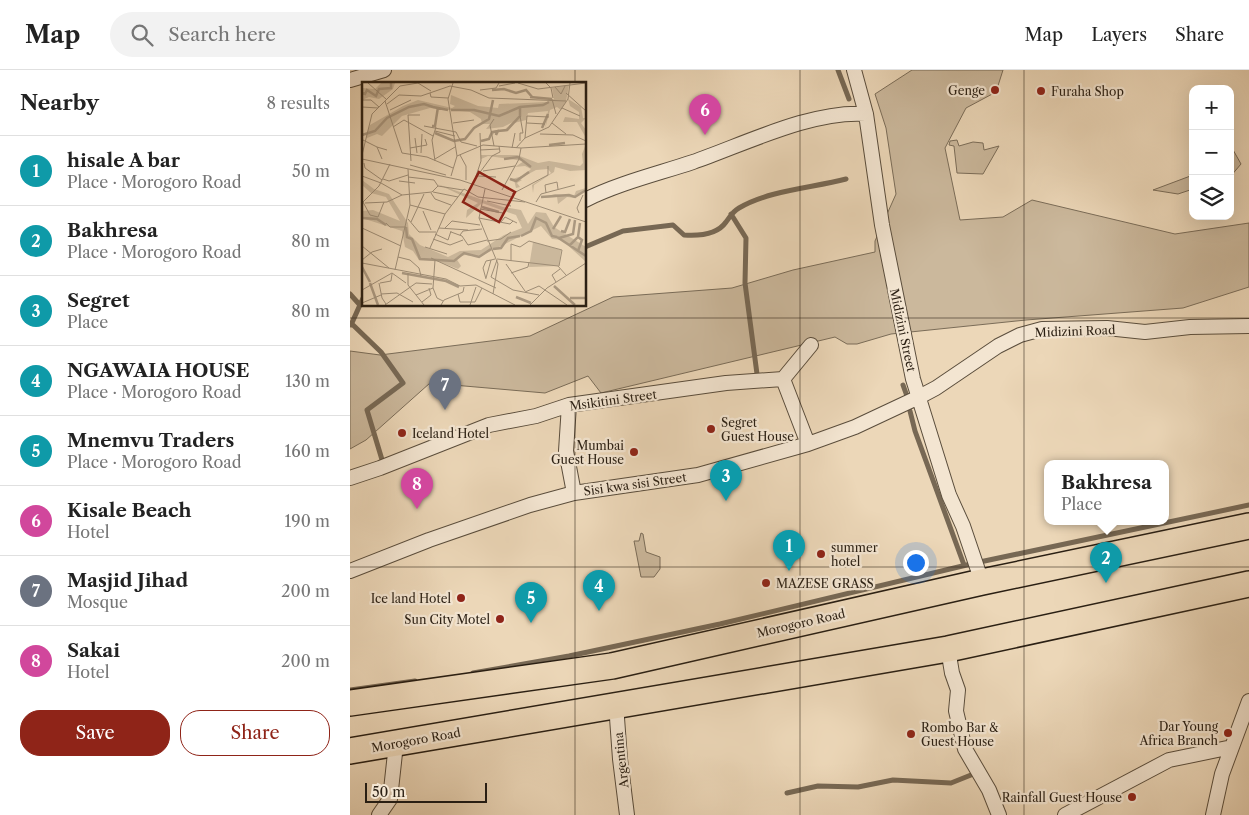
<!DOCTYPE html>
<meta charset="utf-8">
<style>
body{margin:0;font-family:"Libre Caslon Text",serif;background:#f2f2f2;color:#222}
.controls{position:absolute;right:15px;top:15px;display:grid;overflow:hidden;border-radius:10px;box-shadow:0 5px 20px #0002}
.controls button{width:45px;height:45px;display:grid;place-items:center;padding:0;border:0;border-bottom:1px solid #e0e0e0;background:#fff;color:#222;font:25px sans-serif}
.scale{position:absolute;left:15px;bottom:12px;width:122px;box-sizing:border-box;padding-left:5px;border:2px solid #2a1f13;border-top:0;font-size:14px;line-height:18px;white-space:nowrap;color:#2a1f13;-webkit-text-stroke:4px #f3e5d1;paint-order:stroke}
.you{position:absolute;left:565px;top:492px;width:18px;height:18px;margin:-12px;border:4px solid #fff;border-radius:50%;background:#1a73e8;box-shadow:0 0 0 8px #1a73e833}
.badge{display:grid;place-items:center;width:32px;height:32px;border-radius:50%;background:#8f2418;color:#fff;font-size:16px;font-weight:700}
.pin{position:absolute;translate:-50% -41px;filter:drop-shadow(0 1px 2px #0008)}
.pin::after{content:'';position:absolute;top:26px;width:18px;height:15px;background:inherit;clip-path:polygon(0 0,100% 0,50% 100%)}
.popup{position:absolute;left:694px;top:390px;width:125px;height:65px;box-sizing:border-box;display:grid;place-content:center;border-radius:10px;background:#fff;filter:drop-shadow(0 1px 4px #0005);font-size:16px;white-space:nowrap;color:#767676}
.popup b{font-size:19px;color:#222}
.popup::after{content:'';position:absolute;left:50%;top:100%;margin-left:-10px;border:10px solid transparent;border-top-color:#fff}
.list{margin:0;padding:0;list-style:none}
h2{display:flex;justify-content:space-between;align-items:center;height:65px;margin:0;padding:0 20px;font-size:21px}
h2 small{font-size:16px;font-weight:400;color:#767676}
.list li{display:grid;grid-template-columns:32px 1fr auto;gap:15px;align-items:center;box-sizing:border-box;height:70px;padding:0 20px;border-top:1px solid #e0e0e0}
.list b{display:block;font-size:19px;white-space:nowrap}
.list p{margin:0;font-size:16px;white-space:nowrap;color:#767676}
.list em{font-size:16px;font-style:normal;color:#767676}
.actions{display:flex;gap:10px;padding:15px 20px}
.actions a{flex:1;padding:11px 0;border:1px solid #8f2418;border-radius:20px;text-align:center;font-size:18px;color:#8f2418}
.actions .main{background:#8f2418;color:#fff}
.icon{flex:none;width:28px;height:28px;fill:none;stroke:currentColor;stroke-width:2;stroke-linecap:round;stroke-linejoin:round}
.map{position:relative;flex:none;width:899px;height:745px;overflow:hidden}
header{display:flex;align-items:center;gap:30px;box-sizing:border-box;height:70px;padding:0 25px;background:#fff;border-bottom:1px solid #e0e0e0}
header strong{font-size:24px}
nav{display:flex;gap:28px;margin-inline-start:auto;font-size:18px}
.search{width:350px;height:45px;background:#f2f2f2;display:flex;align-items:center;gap:12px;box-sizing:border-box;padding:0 18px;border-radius:28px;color:#767676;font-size:19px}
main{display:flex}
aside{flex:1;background:#fff}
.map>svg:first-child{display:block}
.green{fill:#cbb89c;stroke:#7a6c58}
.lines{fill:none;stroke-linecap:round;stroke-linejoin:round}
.stream{stroke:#776854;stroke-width:5}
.street-casing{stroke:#5a4d3c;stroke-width:16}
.highway-casing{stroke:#2a1f13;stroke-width:28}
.street{stroke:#f3e5d1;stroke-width:14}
.highway{stroke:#ecd7b8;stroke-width:25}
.grid{fill:none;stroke:#2a1f13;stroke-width:1;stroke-opacity:0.55}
.poi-dot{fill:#8f2418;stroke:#f3e5d1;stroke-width:2}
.labels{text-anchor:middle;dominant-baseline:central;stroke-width:4.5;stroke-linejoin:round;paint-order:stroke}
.poi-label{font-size:12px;fill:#2a1f13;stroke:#f3e5d1;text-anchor:end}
.street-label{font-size:12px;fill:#2a1f13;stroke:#f3e5d1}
.inset-river{fill:none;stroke:#aa9880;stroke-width:2.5}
.inset-road{fill:none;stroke:#9e8d76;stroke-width:1}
.view{fill:#8f2418;fill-opacity:0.15;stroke:#8f2418;stroke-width:2.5}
.inset-edge{fill:none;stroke:#2a1f13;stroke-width:2.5}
</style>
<header>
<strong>Map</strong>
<div class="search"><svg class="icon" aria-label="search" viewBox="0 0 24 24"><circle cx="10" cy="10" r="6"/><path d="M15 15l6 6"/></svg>Search here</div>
<nav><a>Map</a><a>Layers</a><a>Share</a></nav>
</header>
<main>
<aside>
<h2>Nearby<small>8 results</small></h2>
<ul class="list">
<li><span class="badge" style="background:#0f9aa8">1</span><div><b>hisale A bar</b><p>Place · Morogoro Road</p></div><em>50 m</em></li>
<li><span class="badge" style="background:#0f9aa8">2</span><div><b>Bakhresa</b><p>Place · Morogoro Road</p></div><em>80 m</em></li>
<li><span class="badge" style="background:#0f9aa8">3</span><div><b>Segret</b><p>Place</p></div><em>80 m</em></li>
<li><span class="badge" style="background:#0f9aa8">4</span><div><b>NGAWAIA HOUSE</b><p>Place · Morogoro Road</p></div><em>130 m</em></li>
<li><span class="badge" style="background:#0f9aa8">5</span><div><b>Mnemvu Traders</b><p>Place · Morogoro Road</p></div><em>160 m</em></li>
<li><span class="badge" style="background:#d1479c">6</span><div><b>Kisale Beach</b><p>Hotel</p></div><em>190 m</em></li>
<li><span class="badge" style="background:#6b7280">7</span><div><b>Masjid Jihad</b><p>Mosque</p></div><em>200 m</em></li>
<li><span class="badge" style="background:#d1479c">8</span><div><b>Sakai</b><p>Hotel</p></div><em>200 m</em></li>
</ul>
<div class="actions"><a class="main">Save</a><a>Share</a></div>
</aside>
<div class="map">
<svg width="899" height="745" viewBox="0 0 899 745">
<rect width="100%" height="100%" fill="#ecd7b8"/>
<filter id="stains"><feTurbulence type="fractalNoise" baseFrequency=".004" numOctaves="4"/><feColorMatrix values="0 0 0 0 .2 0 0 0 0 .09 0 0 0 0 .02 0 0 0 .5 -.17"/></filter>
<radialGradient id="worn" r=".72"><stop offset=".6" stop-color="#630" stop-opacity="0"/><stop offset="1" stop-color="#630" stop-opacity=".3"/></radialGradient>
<path class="green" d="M562,0h91l-7,22 -30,16 -21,40 15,72 43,-3 29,-17 143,34 74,-11v64l-66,21 -157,12 -135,14 -34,10h-10l-12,-7 -234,56 -13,-17 -43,17 -115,-10 -64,57 -16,9v-98l30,4 150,-19 83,-39 119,-9 61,-18 82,-18v-11l21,-47 -10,-66 -11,-34z
M607,70l2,6 14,-4 10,1 1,7 15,-4 -16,28 -26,-1 -3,-27 -5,-1 1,-4z
M882,78l9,16 -11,13v-25z
M843,105v14l-15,5 -25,-4z
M291,463l2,1 3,18 14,5v12l-6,8h-13l-7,-36h5z"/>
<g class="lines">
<path class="stream" d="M488,0l11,29
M381,144l15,24 -1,45 12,91
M235,177l38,-16 50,-6 11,10c15,1 33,0 42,-13 4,-5 6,-10 13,-14 31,-18 73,-20 107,-29
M0,224l9,10
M2,254l29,28 22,31 -36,27 16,53
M1,255l13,-29
M553,315l5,14 -3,1
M560,341l5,20 49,134
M123,603l96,-17 151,-32 255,-61 274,-58
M0,620l65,-9
M437,723l31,-7 40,1 35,-7 58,3 25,-10"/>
<defs>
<path id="street" d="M504,0l12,44 16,111 31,154 36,116 14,31 19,56
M0,10l34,-10
M235,130c34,-17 72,-26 108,-38 52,-18 119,-52 173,-48
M433,309l25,65
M219,335l-3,46 8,42
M0,408l30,-10 109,-43 47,-9 33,-11 157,-22 57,-4 28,-34
M0,501l79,-31 101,-35 44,-12 124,-18 110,-31 47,-17 64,-30 17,-9 62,-42 22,-11 22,-6 65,-1 38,4 45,-5 59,-1
M598,579l4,24 6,17 -2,21 9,38 24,41 10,25
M266,634l4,55 7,56
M29,745l11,-16 6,-55
M715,745l104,-55 63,-13
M863,745l9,-41 27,-73"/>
<path id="highway" d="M0,633l262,-37 370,-84 267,-56
M0,681l598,-102 301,-65"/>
</defs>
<use href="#street" class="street-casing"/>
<use href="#highway" class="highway-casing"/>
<use href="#street" class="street"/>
<use href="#highway" class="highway"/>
</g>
<path class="grid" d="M225,0v14M450,0v745M674,0v745M225,235v510M0,248h899M0,497h899"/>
<g class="poi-dot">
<circle cx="645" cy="20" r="5"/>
<circle cx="691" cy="21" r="5"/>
<circle cx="361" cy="359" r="5"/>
<circle cx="52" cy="363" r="5"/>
<circle cx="284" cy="382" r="5"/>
<circle cx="471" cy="484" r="5"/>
<circle cx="416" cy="513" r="5"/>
<circle cx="111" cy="528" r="5"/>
<circle cx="150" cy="549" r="5"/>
<circle cx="878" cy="663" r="5"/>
<circle cx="561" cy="664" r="5"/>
<circle cx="782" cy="727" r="5"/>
</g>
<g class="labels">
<g class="poi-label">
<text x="635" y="20">Genge</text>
<text x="701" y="21" text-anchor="start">Furaha Shop</text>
<text x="371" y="352" text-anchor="start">Segret<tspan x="371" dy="14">Guest House</tspan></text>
<text x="62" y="363" text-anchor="start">Iceland Hotel</text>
<text x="274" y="375">Mumbai<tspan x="274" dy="14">Guest House</tspan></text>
<text x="481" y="477" text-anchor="start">summer<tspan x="481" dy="14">hotel</tspan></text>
<text x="426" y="513" text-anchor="start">MAZESE GRASS</text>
<text x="101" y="528">Ice land Hotel</text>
<text x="140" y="549">Sun City Motel</text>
<text x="868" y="656">Dar Young<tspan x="868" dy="14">Africa Branch</tspan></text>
<text x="571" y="657" text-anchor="start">Rombo Bar &amp;<tspan x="571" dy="14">Guest House</tspan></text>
<text x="772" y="727">Rainfall Guest House</text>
</g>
<g class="street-label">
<text transform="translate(553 260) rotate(78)">Midizini Street</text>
<text transform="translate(725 261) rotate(-2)">Midizini Road</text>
<text transform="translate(263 330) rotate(-8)">Msikitini Street</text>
<text transform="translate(285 414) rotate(-8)">Sisi kwa sisi Street</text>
<text transform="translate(451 553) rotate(-13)">Morogoro Road</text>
<text transform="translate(66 670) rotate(-10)">Morogoro Road</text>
<text transform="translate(271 690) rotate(-96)">Argentina</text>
</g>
</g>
<g transform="translate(12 12)">
<rect width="224" height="224" fill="#ecd7b8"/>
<path d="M19,1h14l-2,6 -14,10 -10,-2 -7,3v-12l13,1zM207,3l-3,16 -5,9 -4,-3 -7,3 -5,19 3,-18 -20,2 -2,7 -12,3 -6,8 -12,1 -10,9 -6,1 10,-4 2,-6 11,-1 10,-9 -10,5 -17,2 4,-5h-8l-1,-5 -11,-7 -40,-4 -28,8 -20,20 -5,-2 -10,4 -1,-3 4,-10 33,-19 15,-6 34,8 3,-2 -5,-2 1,-9 27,11 20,2 1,-4 48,-2 7,-3 -2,-11zM206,17l13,8 2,11h3l-5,5 5,7v8l-9,-16h-14l2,-5 14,2v-7l-9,-6zM224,62v26l-16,1 -15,-4 -1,5 -20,13 -1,8 -1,-8 19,-12 -3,-4 -12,1 -17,9 3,1 -5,3 3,4 -4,1 -2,-8h-6l15,-4 8,-7 -6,-3 -10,1 9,-6 -36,-5 -7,3v-4h36l21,8 11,-2 31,5 3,-3 -1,-9zM0,98l12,9 15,5 19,29 1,11 11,11 28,12 12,-6 21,-1 23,-15 18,-7 -6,-13 -34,-12 -16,15 1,-8 11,-7 -41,-19 66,23 18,3 7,14 8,-12 10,1 8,14 32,20v15l-24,-22 -10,-1 -11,-13 -62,31 -14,-2 -9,3 5,8 -3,3 -23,-9h-16l-6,-9 -8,-4 -3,-16 -40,-13v-7l11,-1 27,11 -14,-24 -15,-4 -9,-8zM224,106l-11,10 -8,-1 -9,7 -1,-7 -16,1 14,-4 19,2 2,-5zM171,160l28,8 -2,16 -30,1z" fill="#cbb89c"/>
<path class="inset-river" d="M130,8l12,-1 12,4 10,-3 7,8M0,11l3,1 2,-4 9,6 3,-7 12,-1v-5M168,15l22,2M71,25l15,3M89,28h23l25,6 21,-9 23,-2 6,-3M70,44h3l3,-19M180,46l6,-14M73,51l19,8 11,-2 9,-11 15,-9 4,-19M0,53l13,-4 12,-13 22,-11 15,-3 9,3M119,59l8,-2 3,-7 5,-1 -1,4 2,-4 9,-1 13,-14v-8M187,63l16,-2M142,77l14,-2 13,10M148,97l6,2 13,-9M179,115l28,-2 6,2 11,-7M120,125l17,5M0,136l15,1 9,6M44,145l1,10 5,2 8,20 34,2 10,-8 15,4 12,-8M191,147l8,-13M199,149l4,1 5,-13M159,154l10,-5 5,-13 10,5 6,13 5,1M195,155l29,19M197,156l14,-4 2,-14M208,163l8,-8 2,-14M131,167l8,-1 7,-10 12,-2M216,169l4,-11 -4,-3M0,185l8,15M40,191l44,8 13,6M8,201l8,22M192,204l21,19M154,215l15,6M208,216h16"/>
<path class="inset-road" d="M6,1l18,16M56,1l13,8M156,1l20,6 48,-6M184,1l5,5 2,10M137,4l16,-3M193,5l6,7 4,-8M118,8l16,-2 3,-5M68,11l1,4 17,1M204,11l20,18M190,17l4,15M0,18h9l8,7M23,19l17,52 25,4 26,11M25,22l12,-9 22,1 29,-10 21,4 18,8 77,3M0,25l16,1M200,26l18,8M28,28l21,-10M158,34l3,17h-3v8M91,41l21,-3M165,41l18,1M190,41l14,11M62,44l32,6 5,10 16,4M31,45l11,-7 29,16M73,49l20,5M178,52l33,1 13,6M53,56l2,15M163,56l2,-22 22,1M1,58l14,7M132,64l-4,-21 4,-6M48,66l17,-3 -2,-6M150,66l3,-15M154,66l9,-10 24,-11 19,-28 2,-16M118,68l19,-1M59,71l1,-19M0,73l10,-41 28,-28 18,-3M98,73l6,11v14M95,74l26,-11 38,3 65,-4M0,77l98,21 126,42M20,77l-5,-12 10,3M73,77l20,-12M49,79l-3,-46h12M73,79l-3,-21 4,-13M2,81l1,5 17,12M48,83l36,10M121,89l32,-5M0,94l19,7M89,94l6,-20 -9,-57 5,-16M116,94l18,1M46,95l26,3 4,6 25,4M21,97l6,2 19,-6M113,97l17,-23 8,-4 -1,-6M37,99l16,2M112,100l7,-21 -1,-28M19,101l21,12 30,-3 6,-6M123,107l-6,29 19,46 -5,30M140,108l17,-31 2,-11M71,110l25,5M69,111l4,6 16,6M184,111l-1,-8 12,-3 1,7M150,112l36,-19v-9M125,119l24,5M1,120l7,13 8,2 6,-15M174,120l5,-8 34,-9M0,121l17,-17 11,-22M3,121l22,-1 15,-7M48,123l35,9M118,127l23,4M61,129l8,19M217,131l-2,-5 6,-13M117,136l31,6 3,-3M46,137l11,13h17M49,140l13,-28M139,140l4,-5 12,6M24,141l4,4h16M0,146l39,18M77,146l29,2M83,146l7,-7 28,4M89,150l11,4 6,9 19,-5M73,152l13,6 3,-9M98,153l3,-4 19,-2M71,157l17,6 13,-5M125,159l14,-2 10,-7M0,164l27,22M63,165l22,7M68,166l15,-34 19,-25 14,8 47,5M36,175l12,3 9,8 2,8M69,176l65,30M135,177l61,7 8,9M0,178l10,-8 10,-3M73,178l-2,28 4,10 6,3M149,179v-17l9,3 9,-6 33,9 -3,16M0,181l84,16 14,7 16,-1 39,20M144,182l19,27M33,188l15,-65 -2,-36M46,191v12l16,20M149,191l17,-6 1,-5M129,195l22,13 26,5M129,195l6,-17M124,196l5,-18 4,-1M124,197l-3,-11 3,-7 5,-1M194,200l-4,-7 8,-6M17,201l3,15 4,6M18,201l11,-2 1,-7M0,208l30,-17 14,10M163,210l14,-6 28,19M19,212l16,-1 16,9M96,212l2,8h15M54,213l17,-7M60,220l9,-7 -2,-7M113,220l7,-14M0,221l19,-8M23,223l31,-22 16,1M79,223l3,-5 19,-8 1,-5M108,223l6,-18M168,223l17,-17 39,-25"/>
<path class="view" d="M117,90l36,20 -16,30 -36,-20z"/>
<rect width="224" height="224" class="inset-edge"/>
</g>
<rect width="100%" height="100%" filter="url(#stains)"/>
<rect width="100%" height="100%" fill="url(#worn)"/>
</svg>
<div class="controls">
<button>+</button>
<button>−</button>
<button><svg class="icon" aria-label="layers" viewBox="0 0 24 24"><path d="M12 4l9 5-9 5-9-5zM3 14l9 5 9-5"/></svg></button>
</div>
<div class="scale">50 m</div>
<div class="you"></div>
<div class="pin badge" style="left:439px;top:501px;background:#0f9aa8">1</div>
<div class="pin badge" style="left:756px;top:513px;background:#0f9aa8">2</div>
<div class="popup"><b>Bakhresa</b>Place</div>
<div class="pin badge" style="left:376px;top:431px;background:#0f9aa8">3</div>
<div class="pin badge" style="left:249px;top:541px;background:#0f9aa8">4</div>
<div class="pin badge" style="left:181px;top:553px;background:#0f9aa8">5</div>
<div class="pin badge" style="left:355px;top:65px;background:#d1479c">6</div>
<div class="pin badge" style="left:95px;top:340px;background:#6b7280">7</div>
<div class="pin badge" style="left:67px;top:439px;background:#d1479c">8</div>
</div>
</main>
